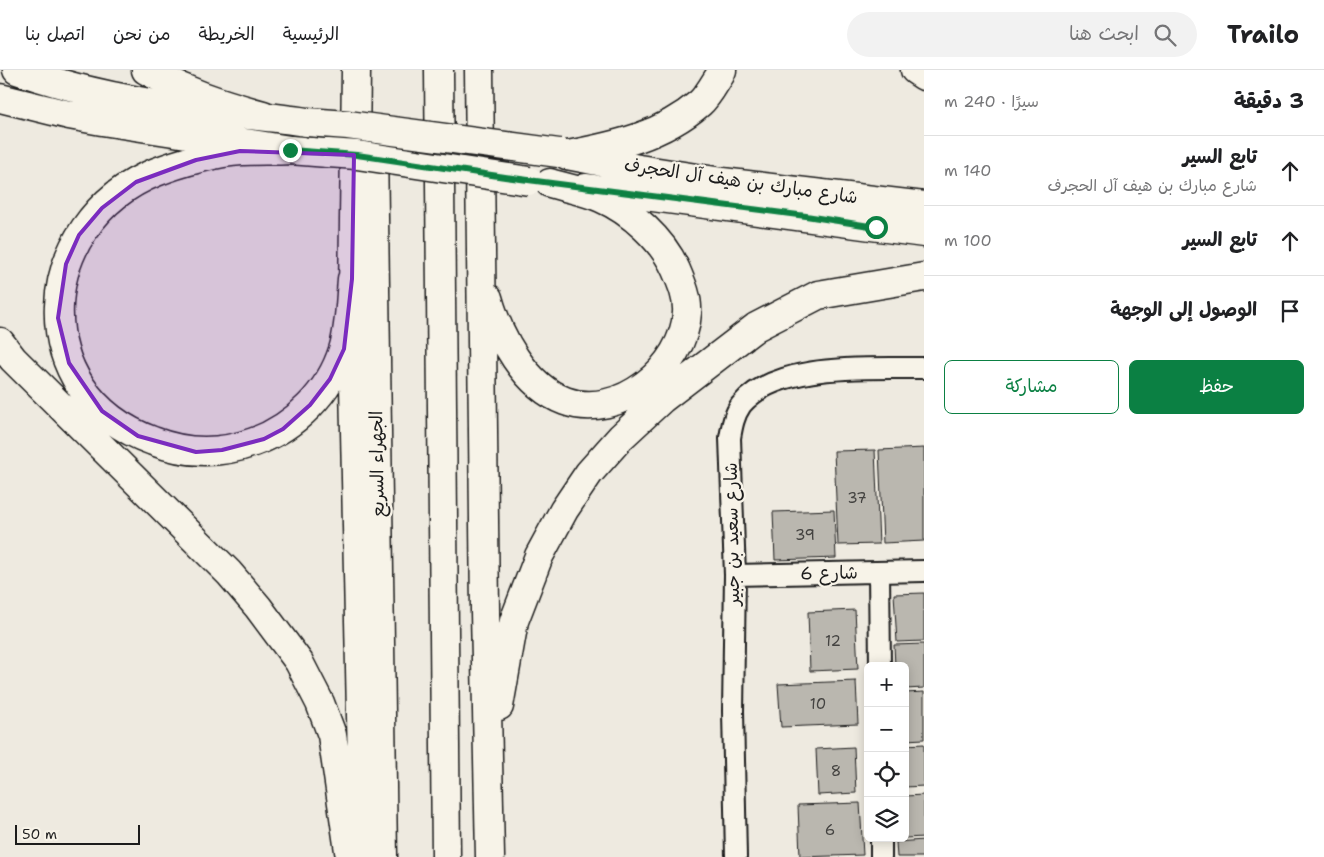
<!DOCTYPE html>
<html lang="ar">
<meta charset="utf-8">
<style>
body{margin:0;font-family:"Shantell Sans","Playpen Sans Arabic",sans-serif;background:#f2f2f2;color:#202124;direction:rtl}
.controls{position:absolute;right:15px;bottom:15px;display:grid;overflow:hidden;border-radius:8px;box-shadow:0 2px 12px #0003}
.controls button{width:45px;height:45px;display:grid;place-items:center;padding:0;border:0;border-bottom:1px solid #e0e0e0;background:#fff;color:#202124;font:25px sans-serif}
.scale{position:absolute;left:15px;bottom:12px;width:125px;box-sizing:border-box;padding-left:5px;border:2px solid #1c1c1c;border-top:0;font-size:14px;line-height:18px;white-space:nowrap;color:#1c1c1c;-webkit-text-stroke:4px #f7f3e8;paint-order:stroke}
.stop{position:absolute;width:15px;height:15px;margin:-11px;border:4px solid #0b8043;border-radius:50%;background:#fff}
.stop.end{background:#0b8043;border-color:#fff;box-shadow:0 1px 5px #0008}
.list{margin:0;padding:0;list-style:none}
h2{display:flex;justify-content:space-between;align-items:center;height:65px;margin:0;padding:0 20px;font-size:21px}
h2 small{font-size:16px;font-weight:400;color:#757577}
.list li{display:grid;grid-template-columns:32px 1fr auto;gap:15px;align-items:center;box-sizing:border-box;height:70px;padding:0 20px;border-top:1px solid #e0e0e0}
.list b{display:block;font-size:19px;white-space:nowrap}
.list p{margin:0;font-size:16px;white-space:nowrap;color:#757577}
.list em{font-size:16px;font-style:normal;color:#757577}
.actions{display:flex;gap:10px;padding:15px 20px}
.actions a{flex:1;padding:11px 0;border:1px solid #0b8043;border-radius:8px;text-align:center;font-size:18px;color:#0b8043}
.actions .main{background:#0b8043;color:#fff}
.icon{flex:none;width:28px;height:28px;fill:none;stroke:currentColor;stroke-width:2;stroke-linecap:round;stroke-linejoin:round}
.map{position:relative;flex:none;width:924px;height:787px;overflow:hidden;direction:ltr}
header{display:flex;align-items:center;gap:30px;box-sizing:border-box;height:70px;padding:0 25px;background:#fff;border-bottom:1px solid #e0e0e0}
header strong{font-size:24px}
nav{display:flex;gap:28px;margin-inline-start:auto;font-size:18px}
.search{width:350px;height:45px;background:#f2f2f2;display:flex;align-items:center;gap:12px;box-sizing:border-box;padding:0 18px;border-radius:28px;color:#757577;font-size:19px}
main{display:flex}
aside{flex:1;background:#fff}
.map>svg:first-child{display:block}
.building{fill:#bab7af;stroke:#1c1c1c}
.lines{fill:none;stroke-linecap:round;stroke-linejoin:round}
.minor-casing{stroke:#1c1c1c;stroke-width:24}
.primary-casing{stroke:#1c1c1c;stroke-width:31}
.motorway-casing{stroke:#1c1c1c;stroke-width:31}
.minor{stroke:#f7f3e8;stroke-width:20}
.primary{stroke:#f7f3e8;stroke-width:28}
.motorway{stroke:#f7f3e8;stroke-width:28}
.primary-bridge-casing{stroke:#1c1c1c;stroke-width:31;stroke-linecap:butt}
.primary-bridge{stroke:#f7f3e8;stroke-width:28}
.route{stroke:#0b8043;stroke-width:6}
.marked{fill:#7b2cbf;fill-opacity:0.2;stroke:#7b2cbf;stroke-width:4;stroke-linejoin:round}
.labels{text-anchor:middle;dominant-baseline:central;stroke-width:4.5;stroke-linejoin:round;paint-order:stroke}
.number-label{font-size:15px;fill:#444341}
.street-label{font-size:18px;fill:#1c1c1c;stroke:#f7f3e8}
</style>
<header>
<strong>Trailo</strong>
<div class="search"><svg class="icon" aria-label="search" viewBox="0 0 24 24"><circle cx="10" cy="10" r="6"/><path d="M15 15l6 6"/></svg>ابحث هنا</div>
<nav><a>الرئيسية</a><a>الخريطة</a><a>من نحن</a><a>اتصل بنا</a></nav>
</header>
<main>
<aside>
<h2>3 دقيقة<small>سيرًا · 240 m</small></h2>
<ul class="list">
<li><svg class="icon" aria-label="ahead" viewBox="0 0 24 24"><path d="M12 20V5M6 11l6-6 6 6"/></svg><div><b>تابع السير</b><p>شارع مبارك بن هيف آل الحجرف</p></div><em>140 m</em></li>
<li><svg class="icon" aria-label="ahead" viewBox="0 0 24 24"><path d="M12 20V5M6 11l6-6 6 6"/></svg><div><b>تابع السير</b></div><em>100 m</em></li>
<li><svg class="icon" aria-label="arrive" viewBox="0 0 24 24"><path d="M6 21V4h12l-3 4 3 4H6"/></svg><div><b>الوصول إلى الوجهة</b></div></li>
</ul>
<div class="actions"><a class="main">حفظ</a><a>مشاركة</a></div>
</aside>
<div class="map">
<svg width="924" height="787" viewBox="0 0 924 787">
<rect width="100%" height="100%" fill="#eeeae0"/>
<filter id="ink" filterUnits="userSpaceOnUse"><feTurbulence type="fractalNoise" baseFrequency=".02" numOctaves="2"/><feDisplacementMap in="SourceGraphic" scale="10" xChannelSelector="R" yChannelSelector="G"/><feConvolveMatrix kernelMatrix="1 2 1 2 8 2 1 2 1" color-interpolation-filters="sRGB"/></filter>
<g filter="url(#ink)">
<path class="building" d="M924,378v93l-41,2 -4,-93z
M875,380l4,94 -41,1 -4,-94z
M834,440l2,48 -61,2 -2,-48z
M924,523v48l-27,1 -3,-48z
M855,540l3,59 -48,2 -2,-59z
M924,574v44l-19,1v-23h-10l-1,-21z
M856,611l2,43 -77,3 -3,-43z
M924,622v47l-19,1v-47z
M924,674v42l-19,1v-42z
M854,677l2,46 -38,2 -2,-46z
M924,725v42l-19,1v-42z
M860,733l3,52 -63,2 -2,-52z
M924,770v17h-27l-1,-15z"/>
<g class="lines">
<defs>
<path id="minor" d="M879,502l1,94
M735,505l189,-4
M881,768v19
M736,787l-3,-146 2,-136 -5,-137c2,-12 4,-23 11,-33 36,-44 131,-36 183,-37"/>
<path id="primary" d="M17,0c55,19 111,31 168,38 41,5 82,8 122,14
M0,28l69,17 33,6 188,29 38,3
M567,85l72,14 83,13 202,24
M585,118l339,45"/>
<path id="motorway" d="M146,0c39,22 74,33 117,45
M439,0l7,787
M479,0l6,541 5,246
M915,0l9,6
M373,76l10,711
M290,80c-16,1 -32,0 -48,1 -25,1 -63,12 -86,21 -124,50 -134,222 -3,269 33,13 68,13 101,1 41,-15 76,-50 89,-92 7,-22 7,-48 9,-71
M568,85c47,-9 94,-19 132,-52 8,-7 14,-19 20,-28l2,-5
M353,226l3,-226
M488,228c11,39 37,88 77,103 54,20 119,-34 122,-88 1,-15 -5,-29 -11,-43 -13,-30 -45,-59 -75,-72 -16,-7 -35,-10 -51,-15
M353,266l11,521
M0,272l13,17 216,214 29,34 41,55 21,41 12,32 17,116
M499,636l15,-85 25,-65 25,-46 25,-37 32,-36 41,-38 94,-72 62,-32 106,-18"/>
</defs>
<use href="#minor" class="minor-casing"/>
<use href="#primary" class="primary-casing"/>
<use href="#motorway" class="motorway-casing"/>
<use href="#minor" class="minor"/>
<use href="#primary" class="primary"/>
<use href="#motorway" class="motorway"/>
<defs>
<path id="primary-bridge" d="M307,52l41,3 211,28
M328,83l29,2 172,26"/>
</defs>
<use href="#primary-bridge" class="primary-bridge-casing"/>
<use href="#primary-bridge" class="primary-bridge"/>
</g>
</g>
<g class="lines" filter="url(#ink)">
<path class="route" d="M290,80l67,5 148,22 301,39 70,11"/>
</g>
<path class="marked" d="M240,81l114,4 -2,124 -8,70 -14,30 -20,26 -27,24 -19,10 -42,11 -26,2 -58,-16 -36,-25 -33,-48 -11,-45 8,-54 13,-29 23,-27 34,-26 60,-22z"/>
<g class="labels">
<g class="number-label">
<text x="857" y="428">37</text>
<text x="805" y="465">39</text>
<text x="833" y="571">12</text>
<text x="818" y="634">10</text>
<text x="836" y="701">8</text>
<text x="830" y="760">6</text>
</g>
<g class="street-label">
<text transform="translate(741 111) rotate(8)">شارع مبارك بن هيف آل الحجرف</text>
<text transform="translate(377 394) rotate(-91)">الجهراء السريع</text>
<text transform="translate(732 464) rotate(-91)">شارع سعيد بن جبير</text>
<text transform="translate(829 503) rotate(-1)">شارع 6</text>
</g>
</g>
</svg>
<div class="controls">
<button>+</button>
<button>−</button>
<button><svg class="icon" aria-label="locate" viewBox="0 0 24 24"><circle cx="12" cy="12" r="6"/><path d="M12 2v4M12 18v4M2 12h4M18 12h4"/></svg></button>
<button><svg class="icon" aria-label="layers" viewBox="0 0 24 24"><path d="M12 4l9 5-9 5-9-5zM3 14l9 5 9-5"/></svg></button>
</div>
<div class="scale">50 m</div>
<div class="stop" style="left:876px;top:157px"></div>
<div class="stop end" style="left:290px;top:80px"></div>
</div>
</main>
